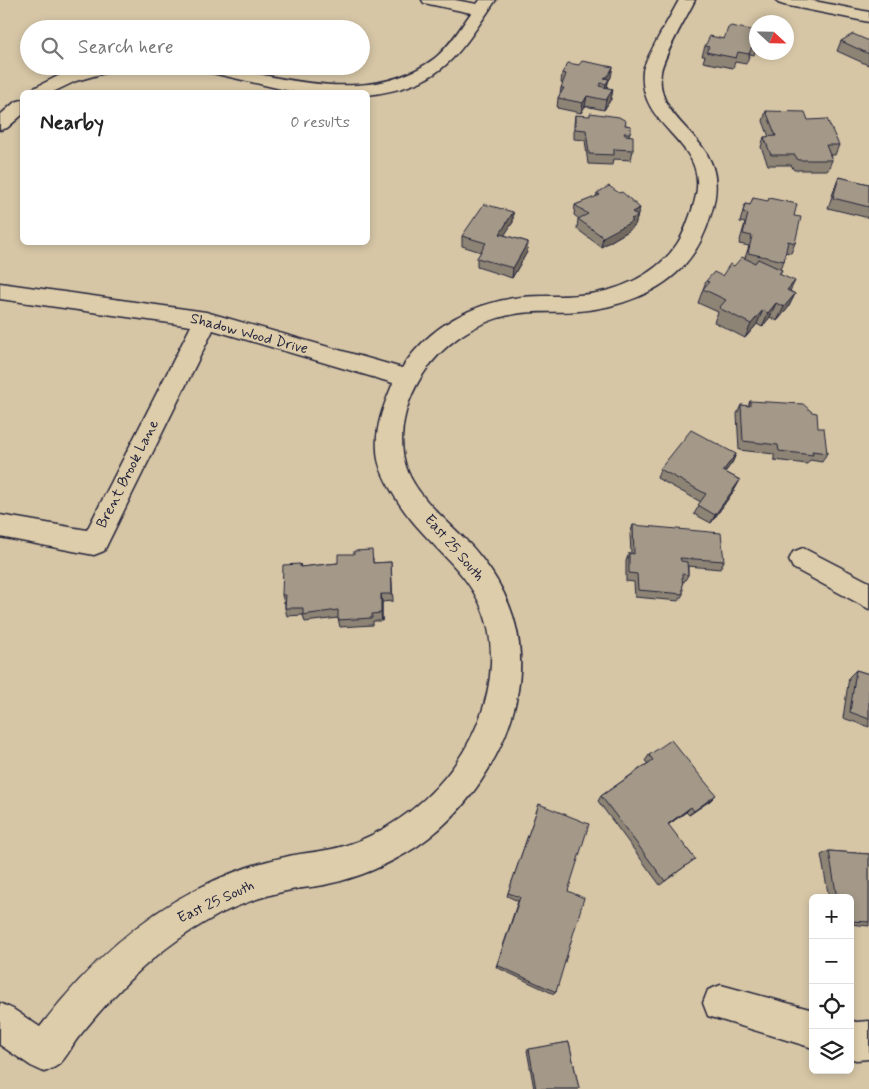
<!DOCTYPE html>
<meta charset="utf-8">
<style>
body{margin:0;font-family:Mynerve,sans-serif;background:#f2f2f2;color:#222}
.controls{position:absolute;right:15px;bottom:15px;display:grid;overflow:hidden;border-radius:8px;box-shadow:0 2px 8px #0003}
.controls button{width:45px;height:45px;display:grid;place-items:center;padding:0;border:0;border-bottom:1px solid #e0e0e0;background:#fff;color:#222;font:25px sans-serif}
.compass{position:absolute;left:749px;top:15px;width:45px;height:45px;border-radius:50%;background:#fff;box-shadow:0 2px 8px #0003;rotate:112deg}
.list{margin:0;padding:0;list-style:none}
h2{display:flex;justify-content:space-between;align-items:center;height:65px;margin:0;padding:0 20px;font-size:21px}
h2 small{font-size:16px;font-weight:400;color:#767676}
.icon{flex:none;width:28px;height:28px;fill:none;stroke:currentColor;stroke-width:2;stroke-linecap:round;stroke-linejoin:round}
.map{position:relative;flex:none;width:869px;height:1089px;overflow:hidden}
.search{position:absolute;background:#fff;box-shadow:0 2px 8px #0003;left:20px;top:20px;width:350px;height:55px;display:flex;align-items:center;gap:12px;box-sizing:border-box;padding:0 18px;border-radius:28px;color:#767676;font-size:19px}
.panel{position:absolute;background:#fff;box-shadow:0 2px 8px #0003;left:20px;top:90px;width:350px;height:155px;border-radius:8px}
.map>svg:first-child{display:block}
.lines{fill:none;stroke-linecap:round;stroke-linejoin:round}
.minor-casing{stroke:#22223b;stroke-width:3}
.minor{fill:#decdaa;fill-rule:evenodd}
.wall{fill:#8d8475;stroke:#22223b}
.shaded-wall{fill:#736b5f;stroke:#22223b}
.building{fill:#a49988;stroke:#22223b}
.labels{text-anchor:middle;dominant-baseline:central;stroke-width:4;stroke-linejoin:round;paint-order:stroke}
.street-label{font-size:15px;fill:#22223b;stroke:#decdaa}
</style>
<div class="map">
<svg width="869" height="1089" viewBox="0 0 869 1089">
<rect width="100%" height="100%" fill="#d6c6a6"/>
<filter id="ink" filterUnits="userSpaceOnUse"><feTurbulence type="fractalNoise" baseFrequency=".02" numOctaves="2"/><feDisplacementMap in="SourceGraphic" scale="10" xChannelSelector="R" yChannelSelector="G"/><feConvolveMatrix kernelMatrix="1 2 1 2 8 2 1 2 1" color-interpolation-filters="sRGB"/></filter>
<g filter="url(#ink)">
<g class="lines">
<defs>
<path id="minor" d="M422,0h33l22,4 3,-4h16c-40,58 -53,85 -128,95v-3h-74l-90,-21 -6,-1 -3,-4c10,0 21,-1 31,0 12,1 25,6 37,9 58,12 122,21 172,-17 15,-12 25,-30 36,-45l-47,-10z
M679,0h16c-8,16 -32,57 -34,72 -7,59 75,63 50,142 -5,18 -13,35 -25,49 -25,30 -69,45 -107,48 -21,2 -43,-1 -64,3 -48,8 -89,42 -106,88 -8,22 -10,48 -1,70 11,26 37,47 57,67 55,57 70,123 40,197 -19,45 -49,84 -89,111 -26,17 -58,31 -88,37 -11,3 -21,3 -32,5 -26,5 -52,13 -76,25 -38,20 -72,46 -101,77 -15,15 -29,32 -42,48 -6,8 -11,20 -19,26 -2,2 -11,6 -14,7l-13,-6 -31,-21v-42l13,6 27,18c43,-56 93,-106 157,-138 27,-14 58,-26 88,-32 20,-5 40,-5 59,-11 78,-24 144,-100 147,-183 3,-89 -64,-107 -100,-173 -7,-12 -14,-26 -14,-40 -2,-24 7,-45 16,-67l-180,-53 -109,221 -10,4 -94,-18v-22l87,15 104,-204 -191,-27v-16l206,29 196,56c27,-42 72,-66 120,-71 19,-2 38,0 57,-2 36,-2 77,-19 98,-51 7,-10 11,-23 15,-34 3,-9 6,-21 5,-30 -2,-42 -59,-57 -54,-109 1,-11 29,-57 36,-71z
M776,0h33l60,12v10l-85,-17 -6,-2z
M88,66h30l-3,4 -39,11 -23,11h-22l3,-4 30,-15z
M22,100v15l-15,13 -7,2v-15l15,-13z
M803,548l66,34v27l-76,-41 -4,-8 4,-8z
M721,985l92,25v38l-105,-32 -5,-13 5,-13z
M850,1020l6,2 13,-1v38l-13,1 -6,-2z"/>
</defs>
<use href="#minor" class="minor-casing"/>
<use href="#minor" class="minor"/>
</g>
<path class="wall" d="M756,31v18l-2,6 -4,-1 -4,10 -11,-2 -2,6 -30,-6 2,-6h-3l3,-10 19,-7z
M841,41h28v23l-1,1 -31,-14z
M562,73l49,4 -3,5 -1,6 6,1 -2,10 -7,11 -19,-4 -4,7 -24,-5 1,-10 2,-4 1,-6 2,-4 -2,-1z
M766,111l42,9 31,25 -4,10h-5l2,5 -4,10h-34l-3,-5h-23l-7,-18 3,-10h5l-6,-16z
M575,115l56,11 -2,10 4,14 -2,10 -18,-1 -1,6 -24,-1 -3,-24 -11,-1v-14z
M839,177l30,7v34l-41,-10 7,-21z
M597,193l41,25h-1l-2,7 -4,3 -1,2 -29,17 -24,-18 1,-10h1l-5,-4 1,-10 21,-8z
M753,198l41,18 1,27 -4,10 -6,-1 -1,9 -4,8 2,1 -2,4 10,17 5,3 -7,14 -11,13 -7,-4 -8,10 -5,-3 -12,14 -31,-16 4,-10 -20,-9 8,-22 16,-5 12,-10 11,-8 4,-12 -10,-2 6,-21 -5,-1 5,-18 5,1z
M513,212v10l-9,13 24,7 -1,10 -15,26 -35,-11v-9l4,-6 -19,-6v-10z
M750,401l68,27 9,25 -5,9 -12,-2 -3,4 -33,-4v-6l-35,-4 -2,-36 4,-9 7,1z
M736,454l-4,9 -7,9 15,8 -5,9 -24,34 -17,-9 7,-12 -44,-24 3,-9z
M633,525l91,36 -4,8 -32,-3v9l-4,7h-2l1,12 -4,7 -44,-4 -1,-15 -8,-1v-20l3,-8 2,1 -1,-20z
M373,558v5l18,-1 2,39 -11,1v19h-9v4l-33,2 -2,-9 -33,4 -2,-7 -16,1 -2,-8v-5h-1l-2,-8 18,-31 1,3 37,-4z
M856,670l13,4v53l-26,-9 6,-41z
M649,755l67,40 -5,5 -22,15 -3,-3 -18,13 27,34 -35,26 -62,-84 3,-5 47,-33 -3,-2z
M539,804l29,87 -12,101 -2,2 -58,-27 22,-66 -11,-5z
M829,851l40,3v72l-19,-2v-26h-21l-8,-43z
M569,1042l10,47h-45l-7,-39z"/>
<path class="shaded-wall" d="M613,67l-2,10 -3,5 -1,7 -3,5 2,-10 -2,-6z
M613,89l-2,10 -7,11 2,-10z
M587,96l-2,10 -4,7 2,-10z
M640,208l-5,17 -4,3 -1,2 -29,17 2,-10 29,-25z
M513,212v10l-14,22 1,-10z
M528,242l-1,10 -15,26 1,-10z
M795,281l-7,14 -1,-5z
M795,294l-7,14 -11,13 7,-14z
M776,303l-6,14 -8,10 6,-14z
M763,310l-6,14 -12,14 6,-14z
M736,454l-4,9 -13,17 4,-9z
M740,480l-5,9 -24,34 4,-8z
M381,594l1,8v19l-1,-8z
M716,795l-5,5 -22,15 5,-4z
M691,807l-5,5 -23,16 5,-4z"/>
<path class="building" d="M731,26l25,5v14l-3,-1 -4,10 -11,-2 -2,6 -30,-6 3,-5 -4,-1 5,-10 14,3 4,-11z
M853,34l16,7v13l-28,-13z
M582,61l31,6 -5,9 -4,2 5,1 -3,5 -5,-1 -2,3 14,3 -7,11 -19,-4 -4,7 -25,-5 6,-10h-3l5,-14 -4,-1 6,-10 11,2z
M766,111l39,1 3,8 19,-1 12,26h-13l6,15h-34l-3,-5h-24l-7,-18 12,-1z
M590,113l29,4 7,4 -1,4 6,1 -1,7h-6l1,2 8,1v14l-19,-1v6l-25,-1 -3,-24 -11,-1v-14l15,1z
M839,177l30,7v23l-36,-9z
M609,186l10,7 3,-1 18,16 -8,4 6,4 -7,3 2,2 -30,16 -25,-18 10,-5 -13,-9 25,-10 -3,-2z
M753,198l15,3 1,-3 28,6 -3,12 7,1 -6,26 -7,-2 -4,20 -36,-8 4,-17 -9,-2 5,-20 -5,-2 2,-8 5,1z
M484,204l29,8 -13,22 28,8 -15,26 -36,-10 9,-15 -24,-7z
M742,257l13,6 3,-4 24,11 -3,4 16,7 -8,9 8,4 -11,13 -8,-4 -8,10 -5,-3 -12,14 -32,-16 7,-8 -23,-11 6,-7 -3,-1 8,-9 8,4 8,-12 4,2z
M750,401l53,3 9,8 5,1 1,15h6l3,25 -15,-2 1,4 -34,-4 -1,-6 -35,-4 -2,-36 9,1z
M691,430l45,24 -13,17 17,9 -25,35 -17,-10 8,-11 -46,-25z
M633,525l88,8 3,28 -44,-3 1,3 6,1 1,13 -6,-1 1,20 -45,-4 -1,-16 -8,-1v-20l5,1z
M372,550l1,13 18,-1 1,32h-11v19l-9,1v4l-34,2v-10l-35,5v-7h-18l1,-13h-4l1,-30 17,-1v3l38,-4v-9h16v-3z
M856,670l13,4v45l-19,-7z
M671,740l45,55 -22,16 -3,-4 -23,17 27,35 -30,22 -64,-85 52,-36 -4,-5z
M539,804l50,20 -21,67 16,7 -28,94 -59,-27 23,-68 -12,-4z
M829,851l40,3v68l-19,-1v-23h-13z
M569,1042l10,47h-43l-7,-40z"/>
</g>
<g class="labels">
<g class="street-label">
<text transform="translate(249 334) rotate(15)">Shadow Wood Drive</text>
<text transform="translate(128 474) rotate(-63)">Brent Brook Lane</text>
<text transform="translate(454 548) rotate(49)">East 25 South</text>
<text transform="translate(216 902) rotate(-25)">East 25 South</text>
</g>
</g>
</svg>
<div class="controls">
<button>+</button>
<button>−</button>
<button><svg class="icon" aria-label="locate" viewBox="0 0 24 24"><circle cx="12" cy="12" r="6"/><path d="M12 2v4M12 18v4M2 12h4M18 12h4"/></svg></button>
<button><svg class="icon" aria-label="layers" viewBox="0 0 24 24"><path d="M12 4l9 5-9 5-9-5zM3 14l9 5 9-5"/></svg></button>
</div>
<svg class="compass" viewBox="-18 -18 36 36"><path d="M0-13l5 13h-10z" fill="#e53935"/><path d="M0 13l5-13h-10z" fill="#767676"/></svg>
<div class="search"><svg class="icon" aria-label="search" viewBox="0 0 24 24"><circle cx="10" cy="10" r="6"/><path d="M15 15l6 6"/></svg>Search here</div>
<section class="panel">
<h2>Nearby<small>0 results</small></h2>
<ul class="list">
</ul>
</section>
</div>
